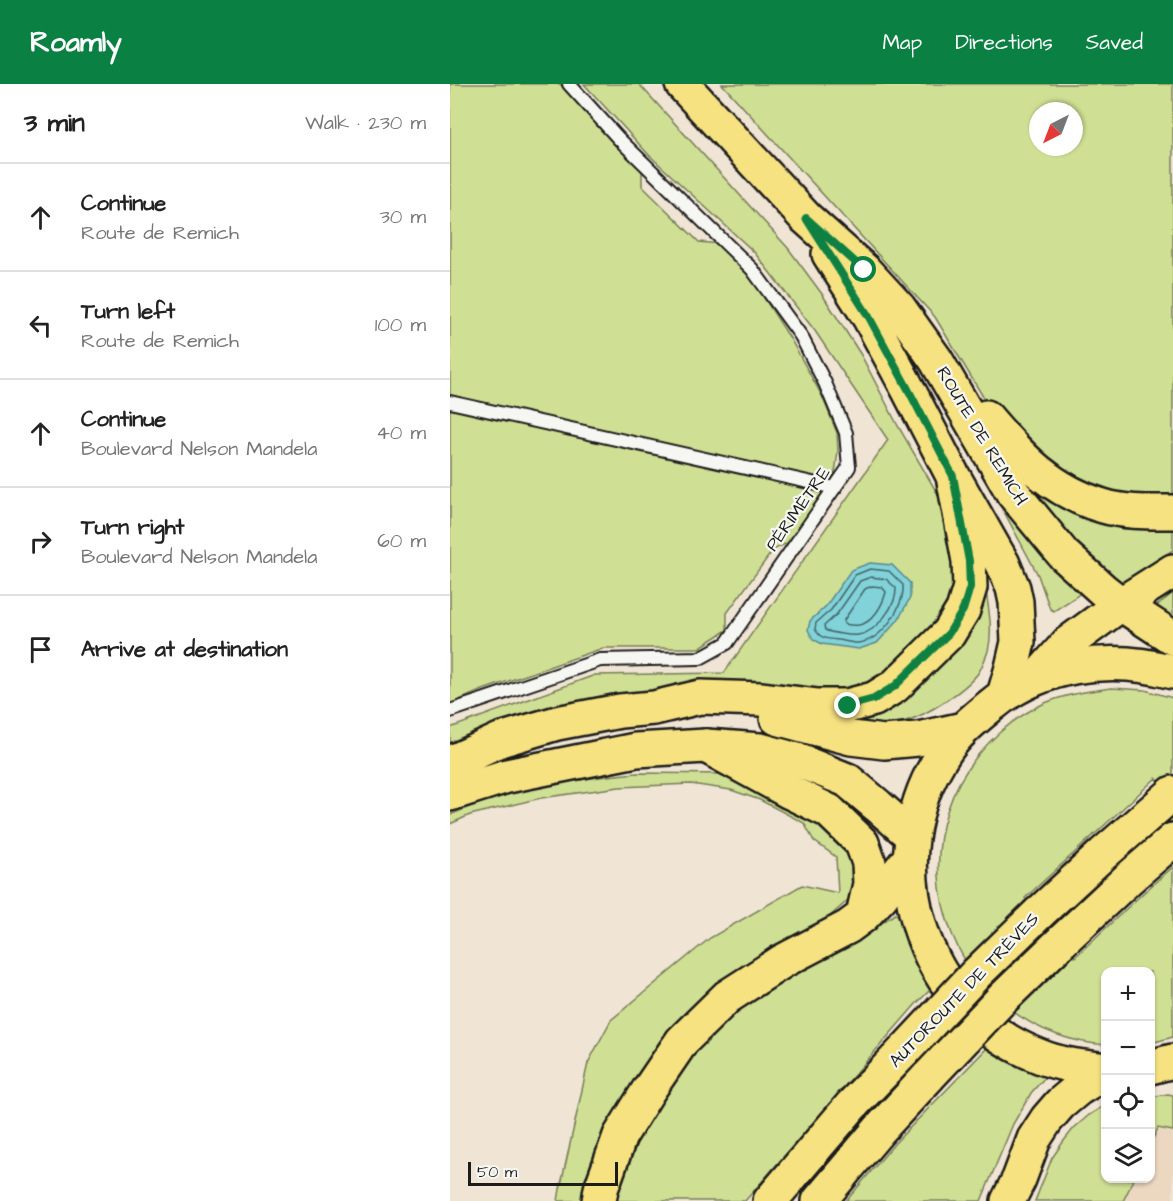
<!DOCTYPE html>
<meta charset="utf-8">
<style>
body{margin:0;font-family:"Architects Daughter",sans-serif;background:#f2f2f2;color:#222}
.controls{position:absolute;right:18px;bottom:18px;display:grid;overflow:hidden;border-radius:12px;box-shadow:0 2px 4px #0004}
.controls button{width:54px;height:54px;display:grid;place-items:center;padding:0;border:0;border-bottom:2px solid #e0e0e0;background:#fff;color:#222;font:30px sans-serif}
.compass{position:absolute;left:579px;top:18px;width:54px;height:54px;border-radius:50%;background:#fff;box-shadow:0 2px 4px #0004;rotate:222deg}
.scale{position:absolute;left:18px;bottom:15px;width:150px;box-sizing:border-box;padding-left:6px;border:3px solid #1c1c1c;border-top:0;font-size:16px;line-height:21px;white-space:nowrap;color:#1c1c1c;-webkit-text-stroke:4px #f6f6f2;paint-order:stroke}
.stop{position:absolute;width:18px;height:18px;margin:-14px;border:4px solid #0b8043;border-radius:50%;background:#fff}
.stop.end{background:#0b8043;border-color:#fff;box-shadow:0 2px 6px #0008}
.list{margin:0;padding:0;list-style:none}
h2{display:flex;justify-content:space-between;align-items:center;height:78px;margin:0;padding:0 24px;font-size:26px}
h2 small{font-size:20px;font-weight:400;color:#767676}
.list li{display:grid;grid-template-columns:39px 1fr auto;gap:18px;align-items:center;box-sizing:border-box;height:108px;padding:0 24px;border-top:2px solid #e0e0e0}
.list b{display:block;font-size:22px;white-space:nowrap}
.list p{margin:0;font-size:20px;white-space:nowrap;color:#767676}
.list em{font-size:20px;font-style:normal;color:#767676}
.icon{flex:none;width:33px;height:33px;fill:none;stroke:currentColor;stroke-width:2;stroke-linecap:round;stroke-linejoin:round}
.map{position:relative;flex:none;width:723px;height:1117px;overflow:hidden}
header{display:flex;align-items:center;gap:36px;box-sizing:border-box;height:84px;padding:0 30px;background:#0b8043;color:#fff}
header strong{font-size:28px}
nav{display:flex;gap:33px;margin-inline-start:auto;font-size:21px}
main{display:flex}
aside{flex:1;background:#fff}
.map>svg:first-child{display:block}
.built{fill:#ecd7c1}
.green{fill:#cfdf93;stroke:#767e58;stroke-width:1.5;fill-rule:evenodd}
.water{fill:#81d2d9;stroke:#59898d;stroke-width:1.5}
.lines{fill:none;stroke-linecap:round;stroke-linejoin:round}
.shore{stroke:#446568;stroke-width:1.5}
.service-casing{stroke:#1c1c1c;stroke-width:16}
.primary-casing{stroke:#1c1c1c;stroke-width:38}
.motorway-casing{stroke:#1c1c1c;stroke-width:38}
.service{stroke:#f6f6f2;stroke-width:12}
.primary{stroke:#f7e281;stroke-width:33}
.motorway{stroke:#f7e281;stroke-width:33}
.motorway-bridge-casing{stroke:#1c1c1c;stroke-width:38;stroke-linecap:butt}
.motorway-bridge{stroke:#f7e281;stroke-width:33}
.route{stroke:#0b8043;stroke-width:8}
.labels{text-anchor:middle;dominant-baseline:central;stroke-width:4.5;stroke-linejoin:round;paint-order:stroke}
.street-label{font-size:18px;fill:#1c1c1c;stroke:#f6f6f2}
</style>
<header>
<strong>Roamly</strong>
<nav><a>Map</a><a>Directions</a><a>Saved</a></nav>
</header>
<main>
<aside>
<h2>3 min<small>Walk · 230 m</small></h2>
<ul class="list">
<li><svg class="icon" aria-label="ahead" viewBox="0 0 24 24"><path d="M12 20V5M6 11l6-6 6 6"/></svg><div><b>Continue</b><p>Route de Remich</p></div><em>30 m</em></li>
<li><svg class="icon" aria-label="left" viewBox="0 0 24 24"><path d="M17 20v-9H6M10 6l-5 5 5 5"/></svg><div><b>Turn left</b><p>Route de Remich</p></div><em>100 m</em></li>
<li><svg class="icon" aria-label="ahead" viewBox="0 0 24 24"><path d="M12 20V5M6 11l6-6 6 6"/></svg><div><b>Continue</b><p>Boulevard Nelson Mandela</p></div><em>40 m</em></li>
<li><svg class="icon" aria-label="right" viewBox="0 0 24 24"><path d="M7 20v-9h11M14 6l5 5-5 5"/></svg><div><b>Turn right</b><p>Boulevard Nelson Mandela</p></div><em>60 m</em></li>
<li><svg class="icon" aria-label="arrive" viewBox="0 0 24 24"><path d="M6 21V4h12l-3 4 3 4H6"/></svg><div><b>Arrive at destination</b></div></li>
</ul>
</aside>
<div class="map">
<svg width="723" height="1117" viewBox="0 0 723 1117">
<rect width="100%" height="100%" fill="#f0e4d5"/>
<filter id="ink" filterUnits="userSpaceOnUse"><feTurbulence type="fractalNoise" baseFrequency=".0167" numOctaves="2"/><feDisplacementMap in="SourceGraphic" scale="12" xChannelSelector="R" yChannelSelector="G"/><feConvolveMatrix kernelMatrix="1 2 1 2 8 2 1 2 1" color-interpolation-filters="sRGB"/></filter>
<g filter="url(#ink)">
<path class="built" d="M708,1044l15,3v70h-50l11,-22 16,-1 1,-35z"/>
<path class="green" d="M0,0h110l82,85v17l57,56 21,2 34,38 37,58 31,56 15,37 1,18 -3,22 -44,68 -18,9 -46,63v17l-28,18h-96l-123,43 -30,13z
M134,0h55l149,164 34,46 39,61 37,71 41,70 12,26 6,23 -4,65 -66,70 -41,17 -145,-9 -83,5 -67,14 -67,23 -34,17v-19l145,-53 129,-2 164,-233 -73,-109 -61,-79 -105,-97z
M272,0h451v419l-85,-16 -49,-30 -35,-33 -22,-29 -47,-78zM588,27h36v36h-36z
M570,394l153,46v26l-53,35 -39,-33z
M552,424l3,1c23,28 46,55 72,81l3,3 -3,3 -23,15 -4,-2 -12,-34z
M528,507h8c3,20 7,40 2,60 -2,6 -6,15 -9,21 -13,18 -52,43 -73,49 -16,5 -34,3 -51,2l-3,-2z
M723,509v29l-19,-14z
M661,604l34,2 28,8v99l-17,-19 -131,120 22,26 126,-113v11l-120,109 22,26 67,-63 31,-27v170l-22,6 -1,-71h-44v73c-39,-3 -74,-17 -104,-42 -5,-5 -12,-9 -17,-15 -57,-66 -64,-164 -7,-233 18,-22 41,-40 67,-52 21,-9 44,-12 66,-15z
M187,689l91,1 59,24 69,51v40l-10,13 -25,22 -148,107 -39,49 -29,52 -20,69h-27l2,-12 28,-126 23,-43 99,-82 92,-53 36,8 -2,-36 -22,-16 -10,-18 -44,-23 -29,-10 -40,-6 -72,3 -78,11 -71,17 -20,9v-9c59,-26 124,-36 187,-42z
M445,830l6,2 32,71 -17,17 -171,197h-136l20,-62 64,-88 46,-43 57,-35 61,-33z
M539,962l27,17 30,13 -15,17 -18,31 -32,77h-135l49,-58z
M718,1010l5,1v36l-15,-3 -7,15v-46z
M655,1021l1,73 28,1 -11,22h-88l17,-43 11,-16 11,-14 15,-13z"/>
<path class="water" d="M420,479l22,2 18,18v15l-12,22 -21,23 -18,6 -37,-5 -9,-5 -5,-9 2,-9 16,-15 25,-36z"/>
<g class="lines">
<path class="shore" d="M420,485l19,2 14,14c2,22 -22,57 -46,58 -6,0 -12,-2 -18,-3 -11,-1 -19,-1 -24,-11l1,-6 15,-13 24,-35z
M421,493l15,2 10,9c1,17 -20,45 -38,47 -8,1 -26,-2 -33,-5l-1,-4 13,-12 23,-33z
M422,502l10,1 4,5c-3,12 -13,31 -27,33 -5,1 -10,0 -15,-1v-4l21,-31z"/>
<defs>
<path id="service" d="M0,318l385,86
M0,627l150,-51 100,-2 27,-15 122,-176 -3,-34 -21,-50 -24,-47 -49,-67 -133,-130 -50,-55"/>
<path id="primary" d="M232,0l124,134 58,52 35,38 37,52 77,133 51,62 39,35 18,14 52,34
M379,170l40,63 39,72 45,87 50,88 10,24 3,14 2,40 -6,26 -8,27
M536,333c34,40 65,74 117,89 23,7 47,6 70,6
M327,634l74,20 33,4 34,-3 45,-10
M0,679l50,-23 57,-17 63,-12 34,-3 46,-11 62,2 56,7h29l27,-7 21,-13 54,-53 14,-23 7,-23 -1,-26 -16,-85
M0,710l57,-18 129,-26 70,-4 54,4 37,10 50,20 31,26 34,30
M700,983l23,-6
M656,986c-23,-3 -46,-5 -67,-14 -120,-46 -166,-198 -95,-303 12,-19 28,-32 45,-46 51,-43 120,-53 184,-35"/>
<path id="motorway" d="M588,593l30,-34 53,-39 52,-33
M256,662l84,46 39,19 33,32 7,20 1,21 -7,31
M588,830l65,-60 70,-61
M612,857l66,-62 45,-39
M149,1117l2,-12 19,-53 28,-45 34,-50 45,-44 56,-36 65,-34 15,-11 19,-20 7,-12 20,-25
M320,1117l81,-95 53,-55
M369,1117l61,-72 49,-53
M558,1117l11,-22 15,-40 13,-20 13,-15 18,-15 28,-17"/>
</defs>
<use href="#service" class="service-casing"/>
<use href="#primary" class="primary-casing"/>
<use href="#motorway" class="motorway-casing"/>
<use href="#service" class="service"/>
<use href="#primary" class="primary"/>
<use href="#motorway" class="motorway"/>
<defs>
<path id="motorway-bridge" d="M454,967l72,-77 62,-60
M479,992l73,-77 60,-58"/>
</defs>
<use href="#motorway-bridge" class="motorway-bridge-casing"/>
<use href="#motorway-bridge" class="motorway-bridge"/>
</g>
</g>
<g class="lines" filter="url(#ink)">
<path class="route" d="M398,622l26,-7 21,-13 54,-53 14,-23 7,-23 -1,-26 -16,-85 -45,-87 -39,-72 -63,-99 58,52"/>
</g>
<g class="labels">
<g class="street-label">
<text transform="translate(532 352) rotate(59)">ROUTE DE REMICH</text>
<text transform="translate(348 425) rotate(-55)">PÉRIMÈTRE</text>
<text transform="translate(514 906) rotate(-46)">AUTOROUTE DE TRÈVES</text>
</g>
</g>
</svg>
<div class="controls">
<button>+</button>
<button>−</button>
<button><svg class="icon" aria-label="locate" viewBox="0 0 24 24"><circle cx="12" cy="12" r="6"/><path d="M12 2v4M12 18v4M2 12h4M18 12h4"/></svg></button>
<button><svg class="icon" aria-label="layers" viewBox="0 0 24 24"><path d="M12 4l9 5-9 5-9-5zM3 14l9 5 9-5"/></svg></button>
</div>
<svg class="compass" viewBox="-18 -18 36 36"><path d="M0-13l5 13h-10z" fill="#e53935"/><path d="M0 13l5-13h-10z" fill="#767676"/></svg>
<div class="scale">50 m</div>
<div class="stop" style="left:414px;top:186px"></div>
<div class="stop end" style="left:398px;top:622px"></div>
</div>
</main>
